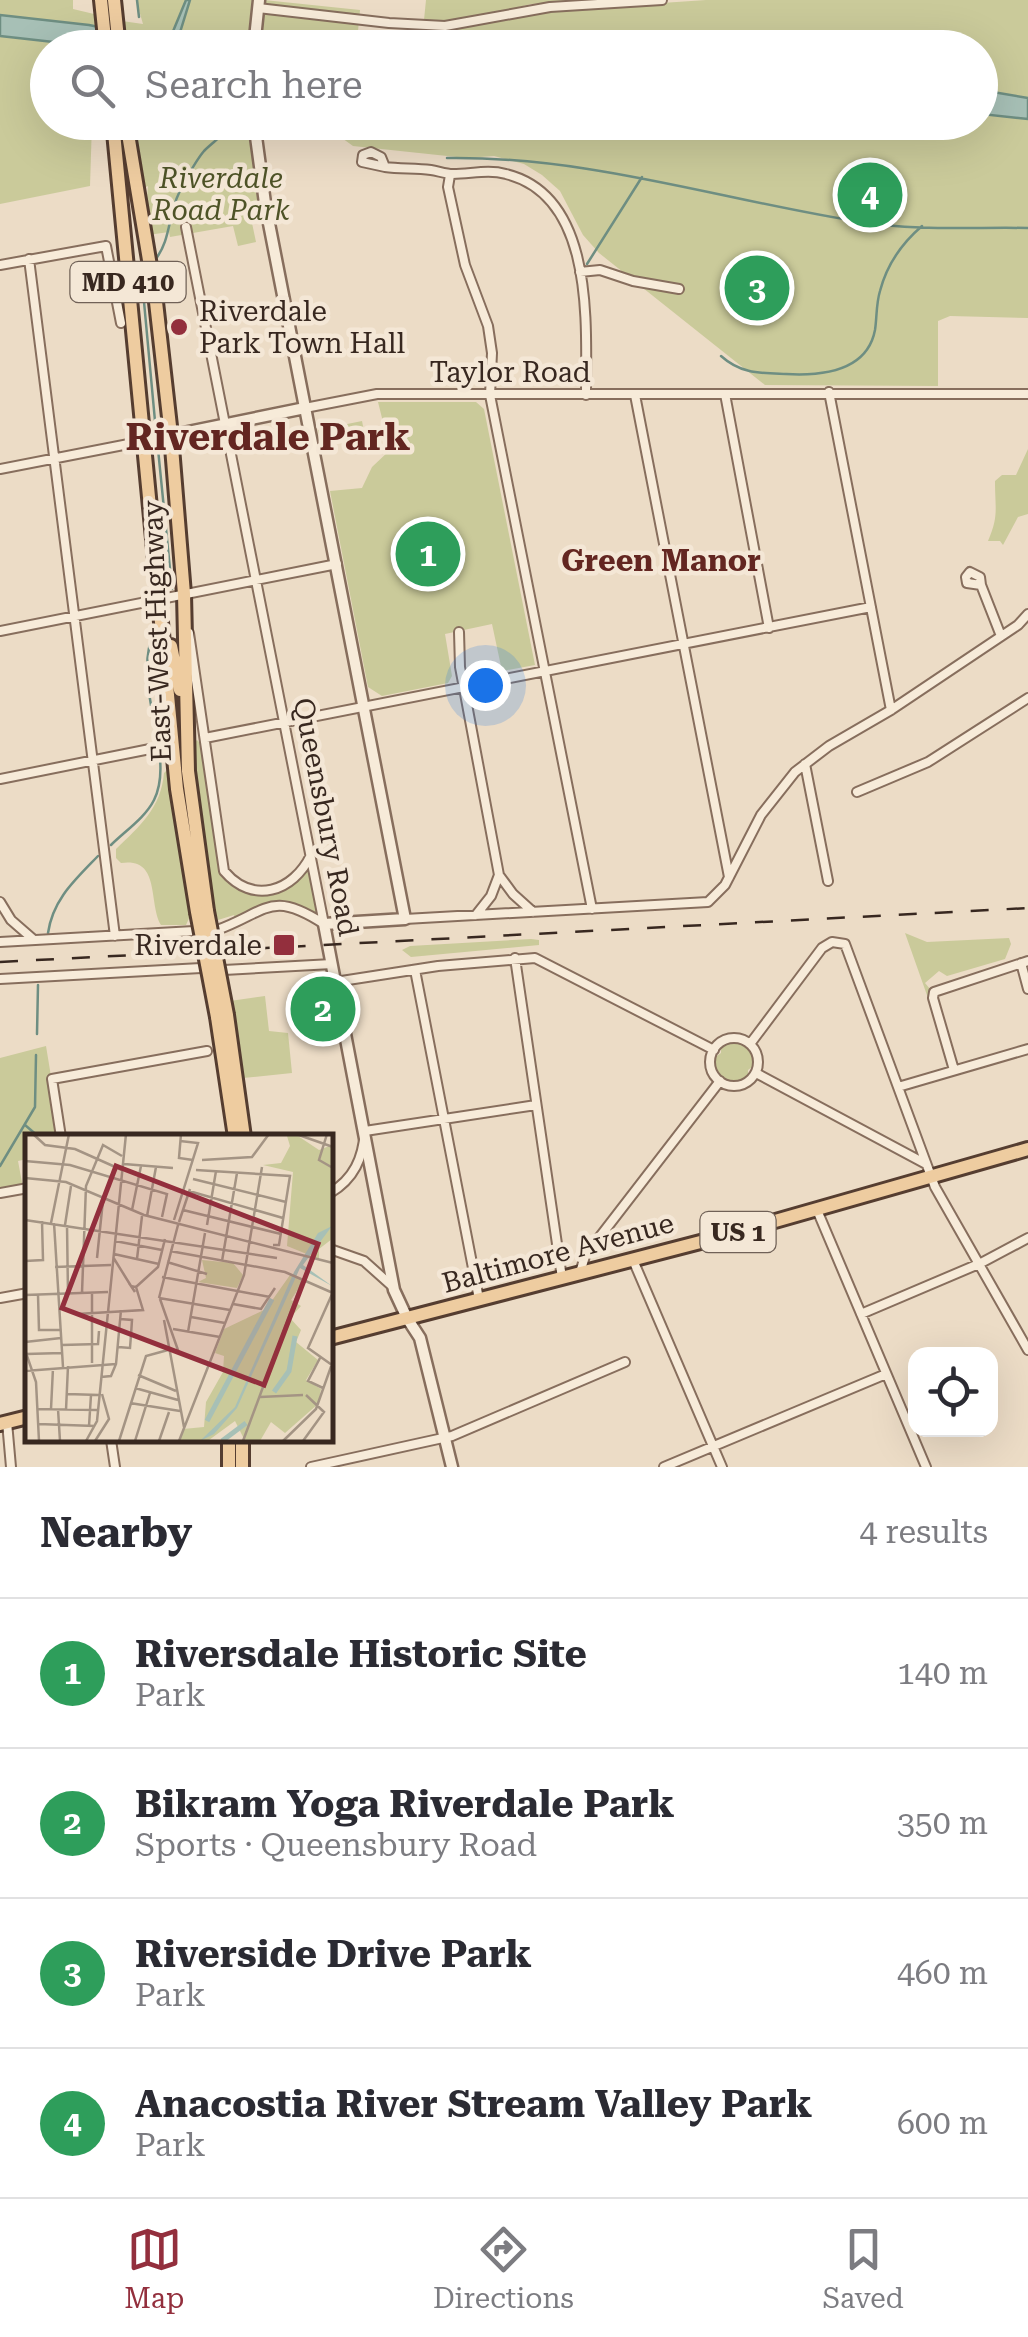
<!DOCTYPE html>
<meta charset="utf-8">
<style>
body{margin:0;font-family:"Roboto Serif",serif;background:#f7f7f7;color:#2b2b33}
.controls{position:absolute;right:30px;bottom:30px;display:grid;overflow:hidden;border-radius:20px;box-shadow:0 10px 40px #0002}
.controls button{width:90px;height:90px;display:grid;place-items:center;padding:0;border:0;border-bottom:2px solid #e1e1e2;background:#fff;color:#2b2b33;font:50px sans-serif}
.you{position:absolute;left:485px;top:685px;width:35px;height:35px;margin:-25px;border:8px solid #fff;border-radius:50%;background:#1a73e8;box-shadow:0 0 0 15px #1a73e833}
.badge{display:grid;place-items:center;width:65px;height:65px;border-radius:50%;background:#932f3d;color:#fff;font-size:32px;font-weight:700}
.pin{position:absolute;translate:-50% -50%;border:5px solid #fff;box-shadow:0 2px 10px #0006}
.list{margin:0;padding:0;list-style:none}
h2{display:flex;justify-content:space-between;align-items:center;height:130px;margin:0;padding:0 40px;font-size:42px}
h2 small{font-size:32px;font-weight:400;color:#7c7c81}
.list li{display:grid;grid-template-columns:65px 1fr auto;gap:30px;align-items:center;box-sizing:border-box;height:150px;padding:0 40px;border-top:2px solid #e1e1e2}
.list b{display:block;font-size:38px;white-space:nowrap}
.list p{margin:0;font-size:32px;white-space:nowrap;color:#7c7c81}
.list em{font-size:32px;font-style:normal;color:#7c7c81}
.icon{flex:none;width:55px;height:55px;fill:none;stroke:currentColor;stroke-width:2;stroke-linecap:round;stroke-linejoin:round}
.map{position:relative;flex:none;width:1028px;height:1467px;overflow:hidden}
.search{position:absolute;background:#fff;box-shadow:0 10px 40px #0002;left:30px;right:30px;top:30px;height:110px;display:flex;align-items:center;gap:25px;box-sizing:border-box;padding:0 35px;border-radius:55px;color:#7c7c81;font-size:38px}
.sheet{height:730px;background:#fff}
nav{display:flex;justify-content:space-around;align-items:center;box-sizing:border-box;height:140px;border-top:2px solid #e1e1e2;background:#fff;font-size:28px;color:#7c7c81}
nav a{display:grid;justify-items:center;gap:5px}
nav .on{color:#932f3d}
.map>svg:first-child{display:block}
.green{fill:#caca9a}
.water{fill:#a7c0b6;stroke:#6e8e82;stroke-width:2.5}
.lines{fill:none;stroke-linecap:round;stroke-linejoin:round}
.stream{stroke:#6e8e82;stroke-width:2.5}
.minor-casing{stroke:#876e5d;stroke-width:12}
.tertiary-casing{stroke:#876e5d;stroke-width:15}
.primary-casing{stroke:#553d30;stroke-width:18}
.minor{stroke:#f7ebd9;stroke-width:8}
.tertiary{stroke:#f7ebd9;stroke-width:10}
.primary{stroke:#eecca0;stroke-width:12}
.rail{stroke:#382820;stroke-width:2.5;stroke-dasharray:18 18;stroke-linecap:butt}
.primary-bridge-casing{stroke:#553d30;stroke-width:18;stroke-linecap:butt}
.primary-bridge{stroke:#eecca0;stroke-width:12}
.poi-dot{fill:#932f3d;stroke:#f4e7d6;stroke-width:4}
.labels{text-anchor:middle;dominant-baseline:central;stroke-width:9;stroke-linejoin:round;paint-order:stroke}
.shield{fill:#f4e7d6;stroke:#706157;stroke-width:2.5}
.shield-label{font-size:25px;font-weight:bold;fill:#382820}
.park-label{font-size:28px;font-style:italic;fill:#4e5327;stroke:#f4e7d6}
.poi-label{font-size:28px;fill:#382820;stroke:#f4e7d6;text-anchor:start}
.street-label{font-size:28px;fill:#382820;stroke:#f4e7d6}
.neighbourhood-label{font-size:30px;font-weight:bold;fill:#632621;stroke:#f4e7d6}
.district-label{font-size:38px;font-weight:bold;fill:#632621;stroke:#f4e7d6}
.inset-river{fill:none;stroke:#a7c0b6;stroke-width:5}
.inset-road{fill:none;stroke:#a49484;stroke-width:2.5}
.view{fill:#932f3d;fill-opacity:0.15;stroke:#932f3d;stroke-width:5}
.inset-edge{fill:none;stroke:#382820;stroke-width:5}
</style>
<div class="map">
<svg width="1028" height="1467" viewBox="0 0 1028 1467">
<rect width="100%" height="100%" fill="#ecdcc6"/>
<path class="green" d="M0,0h73v9l21,5 3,33 -49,1v74l44,1 -2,63 -90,18z
M136,0h116l-5,47h-122l-3,-26 21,3z
M264,0l96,10 -2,21 63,4 2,-8 42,-1 79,-15 162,-11h322v318l-78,-2 -12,5v65l-173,-1 -166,-132 -16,-18 -23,-44 -18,-16 -18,-11 -30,-8 -28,2 -113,-12 -32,-23 659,-1v-74h-719z
M426,0h190l-85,4 -63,16h-44z
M130,123h119l11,97 -8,3 4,19 -18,4 -5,-20 -63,11 -1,-5 -21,3 -7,-33 6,-4 1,-12 -9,4z
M378,402h98l8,7 51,256 -33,6 -10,-47 -47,10 7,42 -4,7 -66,13 -14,-9 -38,-196 32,-3 10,-21 18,-17z
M362,421l3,15 -44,8 -3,-14z
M1028,449v65l-10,3 -15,28 -3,-4h-12c11,-25 7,-32 7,-60l7,-6h14z
M197,740l6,6 18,130 7,7v-6c45,25 52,14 83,-22l13,68 -45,-18 -44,16 -1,-6 -16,5 -8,-28 -18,-148z
M167,770l24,144 -5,11h-25c-13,-22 0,-68 -40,-62l-5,-5v-9c24,-23 45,-41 48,-76z
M905,933l22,9 82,-4 2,6 -6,15 -58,17 -8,-5 -14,12 5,6 -2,9z
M531,939l8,1v5l-128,12 -9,-7 8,-4z
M265,996l4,35 19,2 4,40 -49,5 -13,-77z
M734,1039l14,5 8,20 -8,6v7l-13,5c-14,-2 -22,-10 -21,-24l7,-5v-9z
M46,1046l15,91h-33l-1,22 -9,2 5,27 -23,5v-135z"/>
<path class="water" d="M186,0h4l-12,39 7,8h-87l-98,-11v-21l89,10 80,16z
M981,90l47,8v21l-47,-5z"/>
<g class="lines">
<path class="stream" d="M137,0l2,17
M447,158c144,-2 274,42 414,64 54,9 112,5 167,6
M155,260c16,-20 13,-45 24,-67 7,-14 15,-30 25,-42 10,-10 21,-16 28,-29
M587,264l55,-87
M146,273l-3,18 12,130
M721,356c20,18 39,17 65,18 35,2 81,-2 89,-44 2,-13 1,-26 5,-39 7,-27 21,-47 42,-65
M158,449l14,140
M111,845c14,-14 34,-27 43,-45 23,-46 -25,-116 1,-170
M48,933c5,-34 27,-53 50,-77
M37,1034l1,-49
M25,1125l14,12
M0,1166l35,-59 1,-52"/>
<defs>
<path id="minor" d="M258,8l131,15 56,3 105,-19 112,-7
M371,152l10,5 4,10 -23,-5 1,-7z
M385,167c15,2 30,1 46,3 7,1 15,4 22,4 18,0 35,-5 53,0 89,22 80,150 80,221
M450,175l-2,12 17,78 23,61 4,27 -2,42 102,514
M186,227l138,697
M29,259l86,677
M0,265l106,-19 15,77
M580,272l20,-2 33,11 46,8
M829,392l62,318
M725,394l44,234
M635,395l94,482
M305,408l72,-14h651
M0,469l144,-28
M981,585l-1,-8 -10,-5 -4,5 1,6 14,2 20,51
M0,631l337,-67
M459,632l1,35 39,208 -8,21 -15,19
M189,633l35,238c29,34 69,21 87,-16
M205,738l666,-131
M805,764l23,117
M0,779l150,-30
M857,792l71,-30 100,-64
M499,875l14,19 20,18
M0,902l11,18 23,20
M405,919l303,-17 17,-17 36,-70 34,-43 34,-26 62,-36 127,-85 10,-11
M217,930c50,-18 53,-41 107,-6
M0,942l194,-11
M515,958l47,320
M1021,963l7,26
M224,970l108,-6
M415,970l64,329
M0,979l201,-11
M335,982l103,-16 97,-8 179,92
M710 1062a24 24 0 1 1 48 0a24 24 0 1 1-48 0Z
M750,1044l72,-96 10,-6 13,2 90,243 93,163
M954,1070l-21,-72 1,-6 94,-31
M756,1073l170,91
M898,1087l130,-38
M61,1137l-9,-58 155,-28
M0,1193l28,-5
M330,1193c24,-14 33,-35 35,-62l171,-26
M817,1210l109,257
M330,1249l34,12 28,25
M633,1260l89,207
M580,1273l5,-17 135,-175
M0,1298l28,-5
M861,1314l120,-51 47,-25
M7,1422l4,45
M111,1440l4,27
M311,1467l141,-31 173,-74
M664,1467l222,-93"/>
<path id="tertiary" d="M254,48l5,-48
M254,122l11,81 140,716 -81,5 70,366 13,28 13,20 32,129
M144,441l161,-33"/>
<path id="primary" d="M101,0l5,48
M114,0l5,48
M113,122l64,667 20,123
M126,122l30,180 15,133 13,159 4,177 19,140
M171,646l9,44
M227,1015l17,122
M217,1017l18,120
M330,1338l382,-99 316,-90
M0,1424l28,-7
M242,1440v27
M229,1467v-27"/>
</defs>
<use href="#minor" class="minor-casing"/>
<use href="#tertiary" class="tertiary-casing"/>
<use href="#primary" class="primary-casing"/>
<use href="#minor" class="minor"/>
<use href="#tertiary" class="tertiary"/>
<use href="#primary" class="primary"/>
<path class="rail" d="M0,962l1028,-54"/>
<defs>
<path id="primary-bridge" d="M207,911l20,104
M197,912l20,105"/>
</defs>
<use href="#primary-bridge" class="primary-bridge-casing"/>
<use href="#primary-bridge" class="primary-bridge"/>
</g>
<g class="poi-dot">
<circle cx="179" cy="327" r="10"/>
<rect x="272" y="933" width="24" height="24" rx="5"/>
</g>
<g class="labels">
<g class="shield">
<rect x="70.5" y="262" width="115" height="40" rx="8"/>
<rect x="700.5" y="1212" width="75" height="40" rx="8"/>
</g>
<g class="shield-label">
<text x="128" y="282">MD 410</text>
<text x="738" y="1232">US 1</text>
</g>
<g class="park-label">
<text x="221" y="178">Riverdale<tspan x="221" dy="32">Road Park</tspan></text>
</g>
<g class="poi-label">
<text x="199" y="311">Riverdale<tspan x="199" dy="32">Park Town Hall</tspan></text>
<text x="262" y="945" text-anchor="end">Riverdale</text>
</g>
<g class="street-label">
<text x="510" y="372">Taylor Road</text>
<text transform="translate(157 631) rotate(-92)">East-West Highway</text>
<text transform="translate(326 817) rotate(79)">Queensbury Road</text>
<text transform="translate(558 1253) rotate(-15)">Baltimore Avenue</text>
</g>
<g class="neighbourhood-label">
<text x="661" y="560">Green Manor</text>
</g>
<g class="district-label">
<text x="268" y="437">Riverdale Park</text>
</g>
</g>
<g transform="translate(25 1134)">
<rect width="308" height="308" fill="#ecdcc6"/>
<path d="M253,0h17l24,16 13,-5v94l-13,10v10l-32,-13 6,-74 -30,-7 18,-2 9,-17 -3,-10zM177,126l31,3 10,12 -6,13 -39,-6 8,-4zM265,141l14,5 -13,20 10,6 -11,12 11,12 -5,12 22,18 -12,20 15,9 -3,15 -33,29 -14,-11 -11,19h-15l-10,-20 -26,19 -29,1 3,-12 21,-2 2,-25 17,-30 1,-16 -9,-3 9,-24 42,-20z" fill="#caca9a"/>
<path d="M307,92l-29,39 29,21 -32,-18 -63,140 -23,26 -14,7 35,-34 59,-135 24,-39z" fill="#a7c0b6"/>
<path class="inset-river" d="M249,258l15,-21 6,-35M182,287l65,-122M197,307l24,-18"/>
<path class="inset-road" d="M8,0l12,11 30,4 47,21M156,0l-2,24 14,2M271,0l37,13M302,0l-8,26 14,8M177,26l50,-3 17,-23M0,27l45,4 97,29 -5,23M99,30l49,4M171,36l94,6 -11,69h-6M0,44l41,4 78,33 189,48M168,45l93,23M164,57l94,27M107,76l9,-44M158,76l98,24M122,82l9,-49M0,86l252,38M149,86l24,-77 -18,-2M154,88l11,-33M26,89l18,-89M29,89l9,144M40,91l6,-39M42,91l1,69M182,91l9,-54M90,107l47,9M145,117l115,21 48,21M89,120l45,10M88,123l18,29M72,124l6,-58M112,125l5,-43M0,127l18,-1 -1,-39M197,127l15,-88M142,128l40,12M30,133l56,-2M137,143l108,20M111,153l22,-20 7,-28M57,159l4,-107 17,-41 19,11M67,159v70M0,161l83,-3M13,161l1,35h22M134,164l19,-73M134,164l71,12M135,165l19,54M208,170l28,5 14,-21M52,180l66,-4 -7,-23 -5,-1 4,6M166,183l34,6M139,186l20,107M148,195l47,8M163,198l17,-99M0,208l36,-4M37,211l36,-1 1,-13M93,213l12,1 1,-13 1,-15 -12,-1M0,216l11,32 3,59M1,220l36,-1M295,224l-12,23 15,7M307,231l-24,-17 25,-56M0,237l91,-7M113,241l38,16M76,243l10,-1 5,-12 5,-54M110,254l43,12M42,260l32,1M235,263l43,-2M105,269l50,8M12,275l60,1M26,275l2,-41M33,275l2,32M41,276l2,-44M13,290l57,2M64,292l2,-31M61,307l11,-20 29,-287M70,307l14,-22 -7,-25M94,307l27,-85 22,-6M110,307l15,-48M134,307l10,-29M154,307l65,-166 18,-108M218,307l60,-162M258,307l33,-32 17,-48M278,307l21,-29 -18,-17"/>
<path class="view" d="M91,32l202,78 -54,141 -202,-77z"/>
<rect width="308" height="308" class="inset-edge"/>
</g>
</svg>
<div class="controls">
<button><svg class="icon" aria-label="locate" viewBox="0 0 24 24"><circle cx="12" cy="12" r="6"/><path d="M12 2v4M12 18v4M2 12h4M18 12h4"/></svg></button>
</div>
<div class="you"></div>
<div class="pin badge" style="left:428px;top:554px;background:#2e9e5b">1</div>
<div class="pin badge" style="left:323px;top:1009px;background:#2e9e5b">2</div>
<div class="pin badge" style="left:757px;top:288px;background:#2e9e5b">3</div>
<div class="pin badge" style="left:870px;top:195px;background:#2e9e5b">4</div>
<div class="search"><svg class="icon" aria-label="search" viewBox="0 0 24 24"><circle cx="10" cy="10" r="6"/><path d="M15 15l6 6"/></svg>Search here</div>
</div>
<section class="sheet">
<h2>Nearby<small>4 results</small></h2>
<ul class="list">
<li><span class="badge" style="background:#2e9e5b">1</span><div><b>Riversdale Historic Site</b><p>Park</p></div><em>140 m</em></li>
<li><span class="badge" style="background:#2e9e5b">2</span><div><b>Bikram Yoga Riverdale Park</b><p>Sports · Queensbury Road</p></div><em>350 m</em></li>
<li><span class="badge" style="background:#2e9e5b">3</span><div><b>Riverside Drive Park</b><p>Park</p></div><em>460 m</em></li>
<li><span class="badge" style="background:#2e9e5b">4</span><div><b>Anacostia River Stream Valley Park</b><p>Park</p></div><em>600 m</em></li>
</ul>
</section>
<nav>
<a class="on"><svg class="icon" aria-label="map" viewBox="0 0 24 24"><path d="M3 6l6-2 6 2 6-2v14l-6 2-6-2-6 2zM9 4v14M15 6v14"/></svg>Map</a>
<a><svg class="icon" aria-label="directions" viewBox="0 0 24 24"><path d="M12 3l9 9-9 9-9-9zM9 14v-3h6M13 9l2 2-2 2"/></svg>Directions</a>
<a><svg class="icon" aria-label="saved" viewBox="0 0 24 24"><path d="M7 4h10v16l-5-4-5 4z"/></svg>Saved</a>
</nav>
